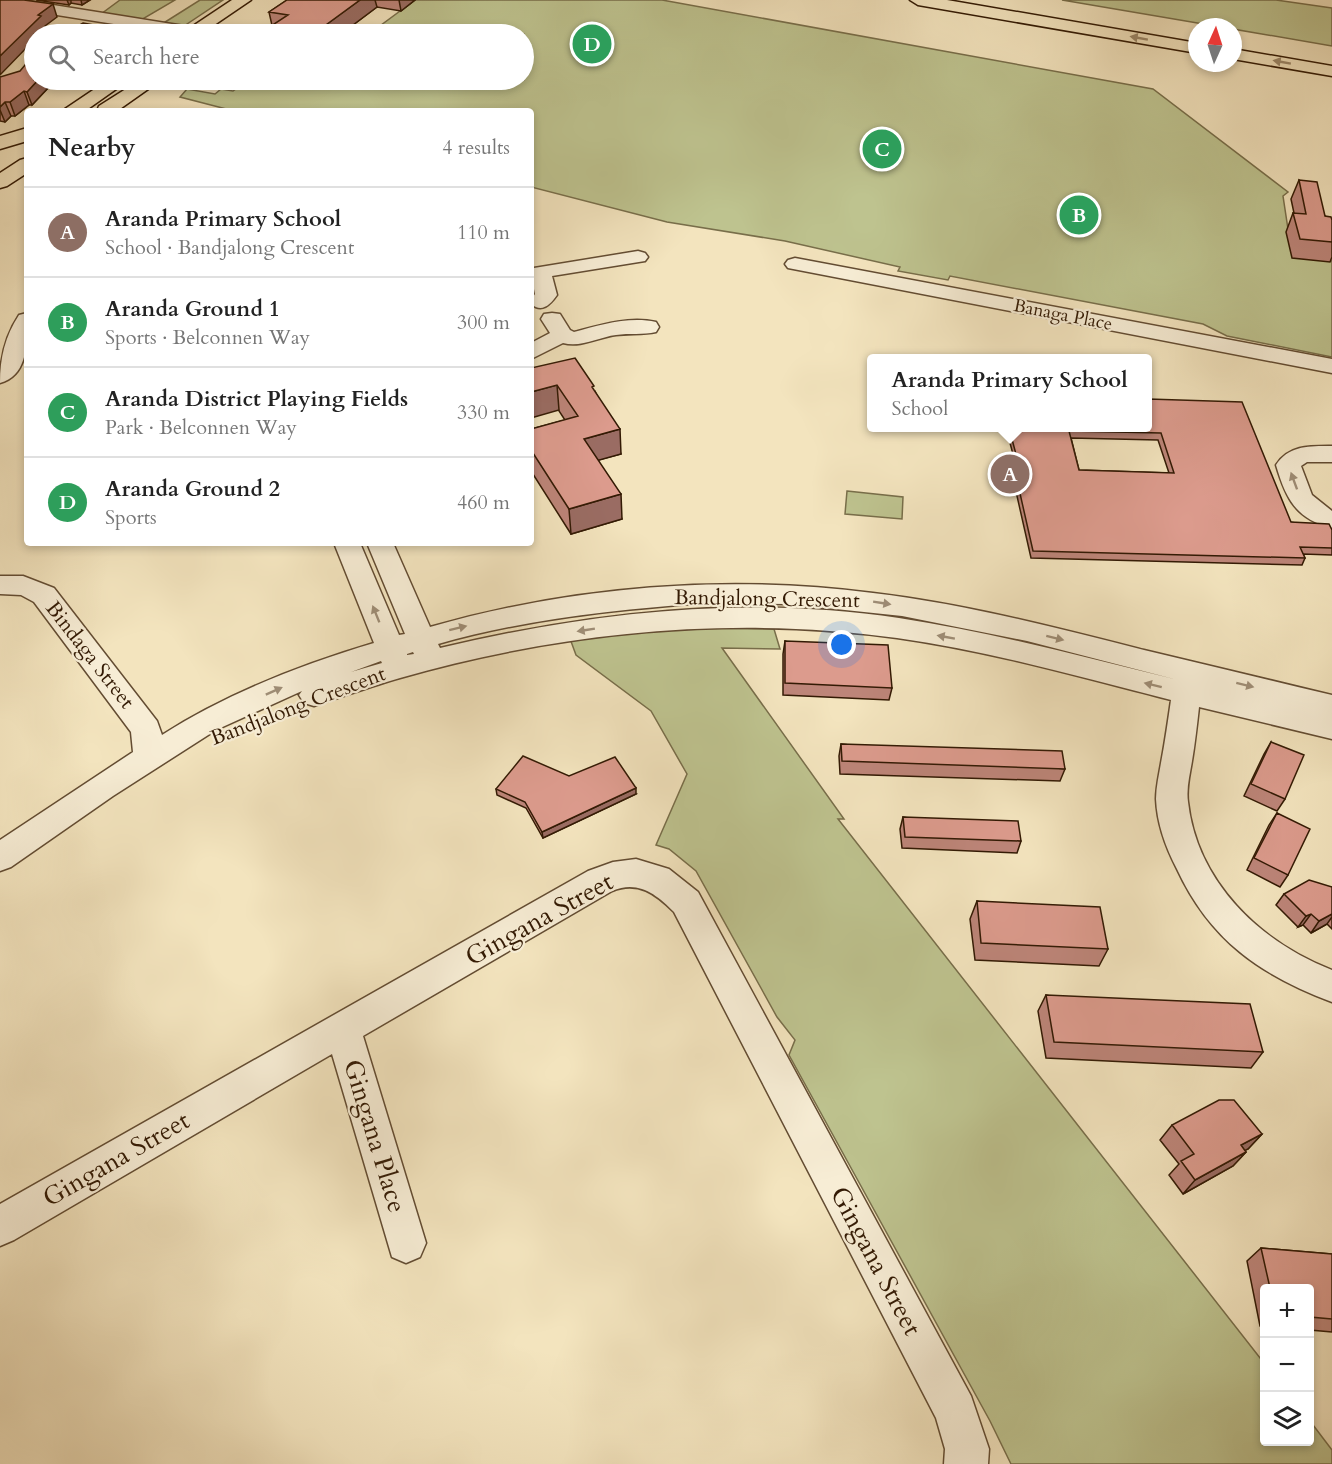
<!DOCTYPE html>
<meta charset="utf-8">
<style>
body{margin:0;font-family:Cardo,serif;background:#f6f6f6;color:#222}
.controls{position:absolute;right:18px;bottom:18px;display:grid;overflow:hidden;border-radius:6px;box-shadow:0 3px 9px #0003}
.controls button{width:54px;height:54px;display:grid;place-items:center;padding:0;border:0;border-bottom:2px solid #e0e0e0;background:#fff;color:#222;font:30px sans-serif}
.compass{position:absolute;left:1188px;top:18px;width:54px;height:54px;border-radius:50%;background:#fff;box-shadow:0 3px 9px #0003;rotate:3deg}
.you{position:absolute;left:842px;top:645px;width:21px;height:21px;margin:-15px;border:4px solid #fff;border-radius:50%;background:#1a73e8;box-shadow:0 0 0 9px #1a73e833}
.badge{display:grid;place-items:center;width:39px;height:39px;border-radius:50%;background:#8f2418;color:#fff;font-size:20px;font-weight:700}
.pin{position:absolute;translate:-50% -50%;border:3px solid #fff;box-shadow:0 2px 6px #0006}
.popup{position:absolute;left:867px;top:354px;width:285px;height:78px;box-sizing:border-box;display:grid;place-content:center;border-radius:6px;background:#fff;filter:drop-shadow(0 2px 4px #0005);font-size:20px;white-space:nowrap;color:#767676}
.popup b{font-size:22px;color:#222}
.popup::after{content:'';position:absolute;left:50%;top:100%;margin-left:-12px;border:12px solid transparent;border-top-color:#fff}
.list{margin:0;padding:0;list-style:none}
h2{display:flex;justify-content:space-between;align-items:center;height:78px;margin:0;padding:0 24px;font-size:26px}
h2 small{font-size:20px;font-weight:400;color:#767676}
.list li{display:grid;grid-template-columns:39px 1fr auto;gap:18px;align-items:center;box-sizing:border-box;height:90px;padding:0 24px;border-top:2px solid #e0e0e0}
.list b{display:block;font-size:22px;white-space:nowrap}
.list p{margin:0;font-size:20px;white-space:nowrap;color:#767676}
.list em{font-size:20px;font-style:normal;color:#767676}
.icon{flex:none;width:33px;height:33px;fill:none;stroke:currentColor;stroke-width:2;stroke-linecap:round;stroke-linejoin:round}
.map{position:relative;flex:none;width:1332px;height:1464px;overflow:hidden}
.search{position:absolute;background:#fff;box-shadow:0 3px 9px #0003;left:24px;top:24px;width:510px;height:66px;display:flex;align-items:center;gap:15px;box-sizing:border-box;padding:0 21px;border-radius:33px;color:#767676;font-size:22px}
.panel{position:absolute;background:#fff;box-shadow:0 3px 9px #0003;left:24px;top:108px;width:510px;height:438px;border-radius:6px}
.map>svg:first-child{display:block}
.green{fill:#bec38f;stroke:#786e4a;stroke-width:1.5}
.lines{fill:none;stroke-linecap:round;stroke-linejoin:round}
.minor-casing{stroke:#634c32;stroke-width:3}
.major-casing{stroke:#331a04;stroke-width:3}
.minor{fill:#f7edd5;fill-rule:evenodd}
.major{fill:#f3e4be;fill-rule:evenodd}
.wall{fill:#bd8579;stroke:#331a04;stroke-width:1.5;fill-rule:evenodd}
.shaded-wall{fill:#9a6c63;stroke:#331a04;stroke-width:1.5}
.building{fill:#dc9b8d;stroke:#331a04;stroke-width:1.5;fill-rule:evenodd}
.oneway{fill:#9d896a}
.oneway2{fill:#9f8e77}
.labels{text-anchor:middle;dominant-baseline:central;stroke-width:4.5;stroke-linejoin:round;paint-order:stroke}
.far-street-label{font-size:18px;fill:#331a04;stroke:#f7edd5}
.street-label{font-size:21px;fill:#331a04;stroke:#f7edd5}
.near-street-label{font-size:26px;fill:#331a04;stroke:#f7edd5}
</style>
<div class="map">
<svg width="1332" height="1464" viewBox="0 0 1332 1464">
<rect width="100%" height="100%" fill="#f3e4be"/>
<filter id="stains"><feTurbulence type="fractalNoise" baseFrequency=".00333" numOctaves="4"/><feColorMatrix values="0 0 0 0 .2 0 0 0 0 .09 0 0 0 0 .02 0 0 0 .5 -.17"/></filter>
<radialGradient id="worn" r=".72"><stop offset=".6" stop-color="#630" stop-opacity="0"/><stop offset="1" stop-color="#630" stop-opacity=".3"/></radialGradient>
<path class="green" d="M120,0h55l-34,20 -40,-6z
M200,0h23l-42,28 -19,-4z
M415,0h247l491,89 135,103 -5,4 5,33 41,28 3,5v95l-105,-21 -24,-12 -253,-48 -2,4 -50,-9 2,-4 -115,-26 -118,-19 -136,-35v-76h-297l-54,-14 7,-8 28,5 6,-5 12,2 16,-11h275v-46h-155z
M1062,0h214l56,8v38l-99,-17v-2h-12z
M847,491l56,6 -1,22 -57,-5z
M710,628l64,1 6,20 -58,-1 122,171h-6l426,544v79h46v-21l22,29v14h-321l-21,-43 -201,-366 6,-15 -18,-23 -81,-146 -27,-22 -13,-4 31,-71 -36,-63 -75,-56 -7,-19z"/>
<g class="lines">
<defs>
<path id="minor" d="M0,0h22l181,29 8,5h-34l-177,-28z
M638,251l7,2 3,4 -3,4 -93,15 5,19c-7,10 -15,18 -26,9v-4l4,-6 -4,-20 3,-6z
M795,258l537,101v14l-544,-105 -3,-4 3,-4z
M27,313c0,25 3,62 -27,70 0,-25 5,-47 19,-68z
M552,313l8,1 10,16 4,2c26,-7 55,-16 82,-10l3,5 -3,5c-13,3 -27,1 -40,3 -17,2 -35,13 -53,8l-32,16v-16l19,-10 -9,-14 3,-5z
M1332,446v16h-25l-6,4 11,29 20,16v17c-36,-9 -46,-29 -56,-63 13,-20 34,-19 56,-19z
M334,543h26l39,92 6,-1 -38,-91h26l37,84c143,-41 296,-53 443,-34 92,11 181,34 271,57 62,15 125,30 188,45v44l-133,-32c-2,18 -4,36 -7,54 -2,13 -6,27 -4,41 9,80 72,140 144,168v32c-72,-27 -122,-62 -155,-133 -11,-21 -20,-45 -21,-70 0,-12 3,-24 5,-36 4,-21 7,-42 10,-63 -91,-23 -181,-49 -274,-62 -166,-23 -336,-6 -497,40 -29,8 -57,19 -86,28l-10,-3 -5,-8 3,-4 -86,39 -103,66 -102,71 -11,4v-31l133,-88 -2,-20 -97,-130 -13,-7 -21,-1v-18h23l31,12 103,133 5,14c64,-41 138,-70 212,-92zM704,603l84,1 114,12 125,25 147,38c-91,-22 -182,-47 -275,-61 -156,-23 -307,-6 -459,30l-2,-4c87,-25 176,-34 266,-41zM413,652l1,2 -7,1v-1zM381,661l1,2 -31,9z
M636,859l33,10 29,23 273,504 18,53 -1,15h-44l1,-15 -9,-31 -262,-506c-18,-18 -36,-32 -62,-21l-249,145 63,207 -6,14 -14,6 -14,-6 -60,-203 -318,186 -14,6v-42l588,-333 25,-9z"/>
<path id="major" d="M232,0h19l-50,34h-20z
M910,0h37l250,43v10l-279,-48z
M1233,49l99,17v10l-99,-17z
M108,80h21l-44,31h-23z
M140,80h21l-44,31h-20l2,-5z
M27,128v13l-27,8v-13z
M27,158v15l-20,13 -7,2v-15l20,-13z"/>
</defs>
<use href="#minor" class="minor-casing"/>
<use href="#major" class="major-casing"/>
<use href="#minor" class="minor"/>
<use href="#major" class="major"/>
</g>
<path class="wall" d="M36,0h54l-8,5 -11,-2 -2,2z
M287,0h128l-14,11 -24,-4 -36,27h-64l-1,-3 -3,-1 -4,-18z
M0,77l34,3h40l-14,8h-12l-16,17h-3l-14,11h-4l-6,6 -5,-1z
M1299,180l26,36 7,4v37l-2,5 -38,-4 -6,-26 7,-19h1l-3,-14z
M531,368l64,23 26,63 -23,6 24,59 -51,15 -40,-63v-42l34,-9z
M1148,399l143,123 41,8v25l-29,-1 2,4 -3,7 -271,-7 -21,-93 2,-7h2l-8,-30h142zM1071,438l87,2 11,33 -90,-3z
M785,641l107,47 -3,12 -106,-5v-41z
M1271,742l14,57 -8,12 -33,-15 20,-42z
M841,744l224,25 -5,12 -220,-7 -1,-18z
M569,776l67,18 -93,44 -17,-30 -29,-13 -1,-6z
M1277,813l11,62 -8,12 -33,-17 22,-45z
M903,817l118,24 -4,12 -115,-5 -2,-19z
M1332,887v42l-5,-5 -16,9 -8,-8 -5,2 -22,-22 8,-11z
M977,901l131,48 -9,17 -124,-6 -5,-41z
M1046,995l217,57 -12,16 -205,-10 -8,-47z
M1172,1125l90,9 -14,15 -3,1 1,2 -13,14 -50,28 -14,-19 10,-11 -19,-24z
M1261,1248l71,6v78l-22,-2v-42h-46v38h-4l-13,-65z"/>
<path class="shaded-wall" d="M67,0h4v3l-2,2z
M81,0h9l-8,5z
M360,0h15l2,7 -36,27h-17l-1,-7z
M399,0h16l-14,11z
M53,4l4,13 -12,9 1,3 -6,5h-6v6l-34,35v-19l38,-41z
M309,25l2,9h-5l-2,-5z
M38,80h7l3,8 -16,17 -5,-13z
M57,80h17l-14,8z
M24,91l5,14 -14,11 -5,-14z
M5,102l6,14 -6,6 -5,-12v-3z
M557,385l2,25 -28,8v-26z
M620,429l1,25 -36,10 -1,-25z
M621,494l1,25 -51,15 -2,-25z
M636,788v6l-93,44 -1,-6z
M1311,914l-8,11 -5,2 8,-11z
M1332,914v3l-5,7 -16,9 8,-12z
M1262,1134l-14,15 -20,10 13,-14z
M1246,1152l-13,14 -50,28 12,-14z"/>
<path class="building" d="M0,0h24l29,4 -15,11 3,1 -41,40z
M287,0h73l-37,27 -14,-2 -5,4 -30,-5 14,-9 -19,-3z
M83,23l43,8 -5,3h-57z
M34,51v29h4l-11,12 -3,-1 -14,11h-5l-5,5v-30l20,-6 11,-13v-5z
M1299,180l18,2 8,34 6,1 1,3v22l-32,-3 -7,-26 13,1z
M575,358l19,28 -2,1 28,42 -36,10 37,55 -52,15 -38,-59v-21l47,-13 -21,-31 -26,7v-24z
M1148,399l94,3 49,120 38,2 3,6v18l-32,-1 5,11 -272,-7 -21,-93h5l-8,-30h139zM1069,431l92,2 13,40 -95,-3z
M785,641l103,4 4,43 -107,-5z
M1271,742l33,13 -19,44 -34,-15z
M841,744l221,7 3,18 -223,-8z
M523,756l46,20 46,-19 21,31 -94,44 -17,-30 -29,-13z
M1277,813l33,16 -22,46 -34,-17z
M903,817l115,4 3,20 -116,-4z
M1309,880l23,7v27l-13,7 -8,-7 -5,2 -22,-22z
M977,901l123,6 8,42 -127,-6z
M1046,995l204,9 13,48 -209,-10z
M1219,1100h15l28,34 -21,11 5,7 -51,28 -14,-19 13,-7 -22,-29z
M1261,1248l71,6v65l-22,-2v-29h-40z"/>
<defs><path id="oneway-solid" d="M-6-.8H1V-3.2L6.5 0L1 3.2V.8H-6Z" transform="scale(1.5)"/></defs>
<g class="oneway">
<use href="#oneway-solid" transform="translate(1139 38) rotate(-170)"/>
<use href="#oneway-solid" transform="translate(1282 62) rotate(-170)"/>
</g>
<g class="oneway2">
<use href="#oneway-solid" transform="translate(1294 481) rotate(-110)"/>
<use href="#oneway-solid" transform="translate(882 603) rotate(9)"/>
<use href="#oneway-solid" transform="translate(376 614) rotate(-112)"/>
<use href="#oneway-solid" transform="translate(458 628) rotate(-14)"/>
<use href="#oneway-solid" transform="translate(586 630) rotate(171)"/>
<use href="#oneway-solid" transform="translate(946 637) rotate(-170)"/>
<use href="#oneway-solid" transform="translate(1055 638) rotate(14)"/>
<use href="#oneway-solid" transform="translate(1153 685) rotate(-166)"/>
<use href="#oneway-solid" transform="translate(1245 685) rotate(14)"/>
<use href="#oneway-solid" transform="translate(274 691) rotate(-24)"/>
</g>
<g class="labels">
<g class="far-street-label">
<text transform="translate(1063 315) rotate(11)">Banaga Place</text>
</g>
<g class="street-label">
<text transform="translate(767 599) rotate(1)">Bandjalong Crescent</text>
<text transform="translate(90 655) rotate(52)">Bindaga Street</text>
<text transform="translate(298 706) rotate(-21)">Bandjalong Crescent</text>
</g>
<g class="near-street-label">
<text transform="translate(539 919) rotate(-29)">Gingana Street</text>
<text transform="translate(375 1136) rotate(73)">Gingana Place</text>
<text transform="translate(116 1159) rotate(-30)">Gingana Street</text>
<text transform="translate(876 1261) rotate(62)">Gingana Street</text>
</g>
</g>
<rect width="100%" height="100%" filter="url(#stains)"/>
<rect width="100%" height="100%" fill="url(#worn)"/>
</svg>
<div class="controls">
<button>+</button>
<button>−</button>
<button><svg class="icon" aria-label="layers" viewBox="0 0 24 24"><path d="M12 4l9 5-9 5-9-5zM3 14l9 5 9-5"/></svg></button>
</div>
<svg class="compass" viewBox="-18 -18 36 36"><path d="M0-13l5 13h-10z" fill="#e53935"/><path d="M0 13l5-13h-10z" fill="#767676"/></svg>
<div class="you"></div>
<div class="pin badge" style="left:1010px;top:474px;background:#8d6e63">A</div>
<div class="popup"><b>Aranda Primary School</b>School</div>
<div class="pin badge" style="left:1079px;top:215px;background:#2e9e5b">B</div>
<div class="pin badge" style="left:882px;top:149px;background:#2e9e5b">C</div>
<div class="pin badge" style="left:592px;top:44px;background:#2e9e5b">D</div>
<div class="search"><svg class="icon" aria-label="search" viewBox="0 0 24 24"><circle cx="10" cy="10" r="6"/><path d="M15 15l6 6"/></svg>Search here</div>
<section class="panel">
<h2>Nearby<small>4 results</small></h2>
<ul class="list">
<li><span class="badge" style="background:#8d6e63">A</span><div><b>Aranda Primary School</b><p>School · Bandjalong Crescent</p></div><em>110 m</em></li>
<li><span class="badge" style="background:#2e9e5b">B</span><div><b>Aranda Ground 1</b><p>Sports · Belconnen Way</p></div><em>300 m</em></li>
<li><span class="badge" style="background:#2e9e5b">C</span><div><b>Aranda District Playing Fields</b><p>Park · Belconnen Way</p></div><em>330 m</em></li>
<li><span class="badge" style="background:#2e9e5b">D</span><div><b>Aranda Ground 2</b><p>Sports</p></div><em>460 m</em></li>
</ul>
</section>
</div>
